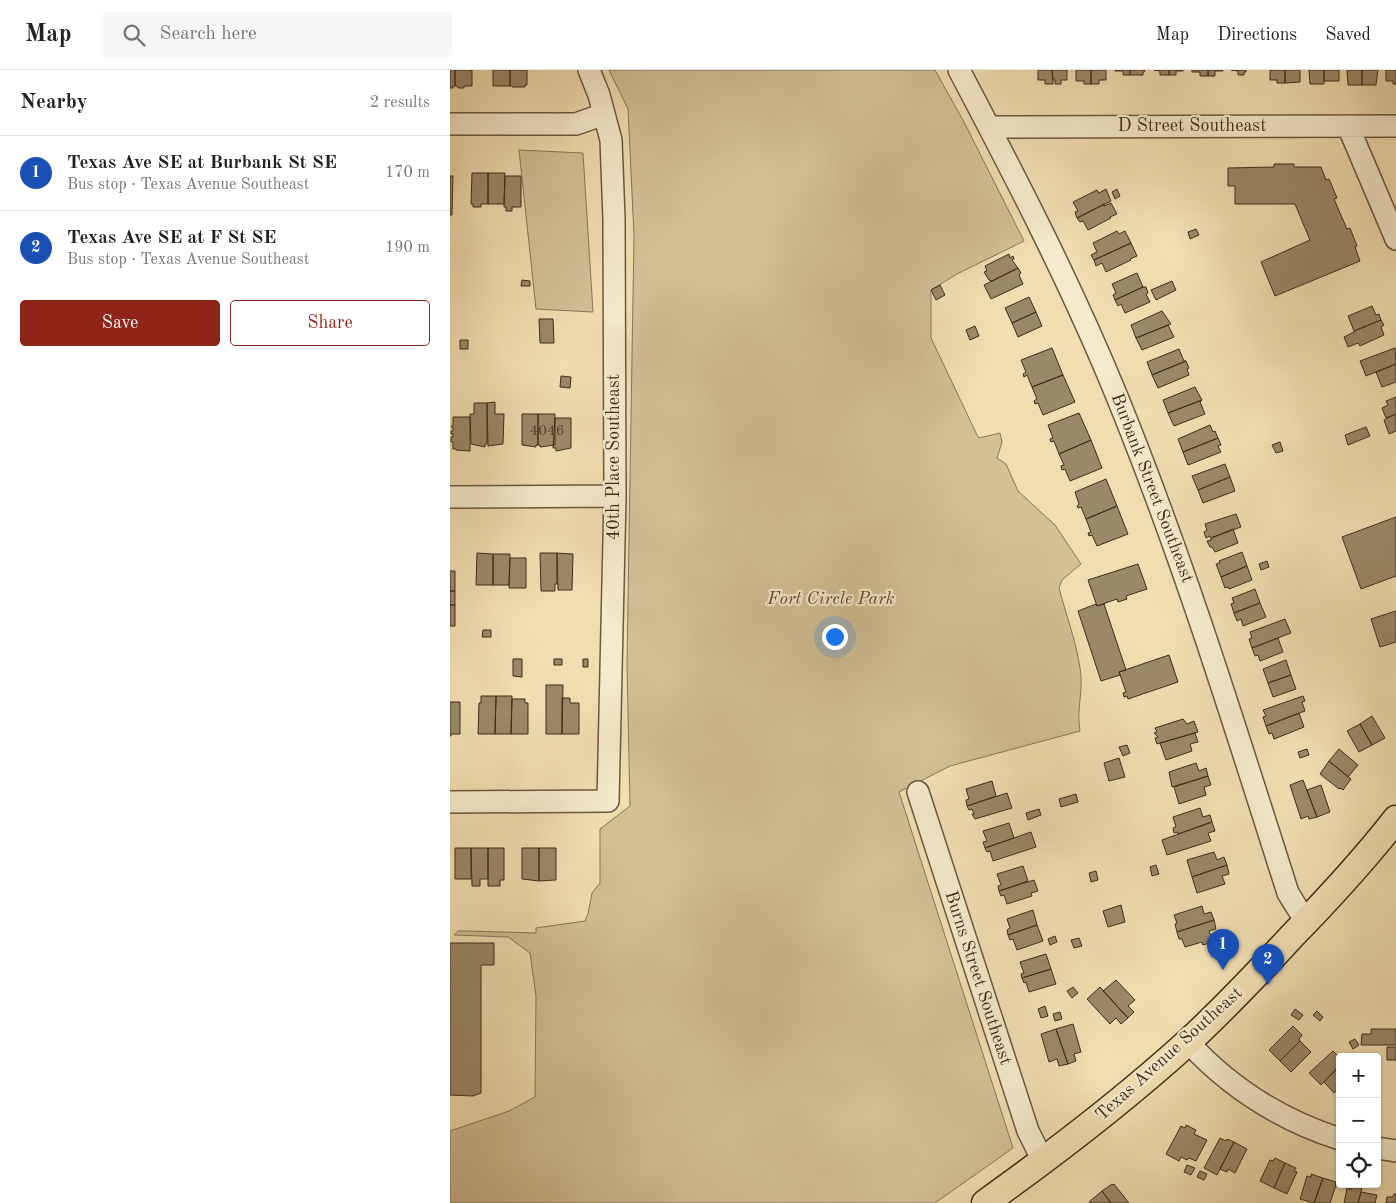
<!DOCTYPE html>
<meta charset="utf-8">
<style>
body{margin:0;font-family:"Old Standard TT",serif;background:#f6f6f6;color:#202124}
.controls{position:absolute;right:15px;bottom:15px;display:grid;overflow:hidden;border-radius:5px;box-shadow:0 1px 4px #0004}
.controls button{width:45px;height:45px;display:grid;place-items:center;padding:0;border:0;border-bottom:1px solid #e0e0e0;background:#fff;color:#202124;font:25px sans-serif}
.you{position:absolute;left:384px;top:566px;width:18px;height:18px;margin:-12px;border:4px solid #fff;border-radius:50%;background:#1a73e8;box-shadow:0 0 0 8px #1a73e833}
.badge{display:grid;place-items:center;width:32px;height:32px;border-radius:50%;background:#8f2418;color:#fff;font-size:16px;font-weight:700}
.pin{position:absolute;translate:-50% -41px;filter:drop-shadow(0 1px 2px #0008)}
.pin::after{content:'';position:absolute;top:26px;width:18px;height:15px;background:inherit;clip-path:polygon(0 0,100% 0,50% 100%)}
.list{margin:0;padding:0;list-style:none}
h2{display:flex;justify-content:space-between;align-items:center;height:65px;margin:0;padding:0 20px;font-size:21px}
h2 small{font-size:16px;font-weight:400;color:#757577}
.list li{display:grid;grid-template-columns:32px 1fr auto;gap:15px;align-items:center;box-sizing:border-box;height:75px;padding:0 20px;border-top:1px solid #e0e0e0}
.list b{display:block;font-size:19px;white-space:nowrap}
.list p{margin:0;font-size:16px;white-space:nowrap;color:#757577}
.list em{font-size:16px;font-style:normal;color:#757577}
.actions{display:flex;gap:10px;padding:15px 20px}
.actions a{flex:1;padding:11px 0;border:1px solid #8f2418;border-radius:5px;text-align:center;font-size:18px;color:#8f2418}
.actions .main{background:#8f2418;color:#fff}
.icon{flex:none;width:28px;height:28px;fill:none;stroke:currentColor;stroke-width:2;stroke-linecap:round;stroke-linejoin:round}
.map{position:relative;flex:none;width:946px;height:1133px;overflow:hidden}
header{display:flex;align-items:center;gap:30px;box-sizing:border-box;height:70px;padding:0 25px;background:#fff;border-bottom:1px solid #e0e0e0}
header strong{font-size:24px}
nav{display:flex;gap:28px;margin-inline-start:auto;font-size:18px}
.search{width:350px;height:45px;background:#f6f6f6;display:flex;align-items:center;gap:12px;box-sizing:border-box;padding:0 18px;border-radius:5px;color:#757577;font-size:19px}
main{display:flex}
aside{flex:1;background:#fff}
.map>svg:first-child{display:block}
.green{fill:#d2c097;stroke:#887658}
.building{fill:#9a8968;stroke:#3d2d19}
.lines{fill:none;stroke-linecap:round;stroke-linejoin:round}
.minor-casing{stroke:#6a593f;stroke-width:24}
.major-casing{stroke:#3d2d19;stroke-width:29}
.minor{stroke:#f5eacc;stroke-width:21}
.major{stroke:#f0deb1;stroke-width:26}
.labels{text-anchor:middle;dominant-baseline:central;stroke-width:4.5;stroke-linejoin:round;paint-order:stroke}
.number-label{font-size:15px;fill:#54442d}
.street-label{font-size:18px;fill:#3d2d19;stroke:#f5eacc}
.park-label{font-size:18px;font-style:italic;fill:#5b4a32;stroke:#f5eacc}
</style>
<header>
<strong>Map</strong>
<div class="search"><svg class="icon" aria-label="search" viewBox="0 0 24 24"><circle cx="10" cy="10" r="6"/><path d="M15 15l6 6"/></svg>Search here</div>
<nav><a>Map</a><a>Directions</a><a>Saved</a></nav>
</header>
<main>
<aside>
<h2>Nearby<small>2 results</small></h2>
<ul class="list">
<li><span class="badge" style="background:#1a4fb4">1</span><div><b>Texas Ave SE at Burbank St SE</b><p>Bus stop · Texas Avenue Southeast</p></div><em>170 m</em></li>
<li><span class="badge" style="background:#1a4fb4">2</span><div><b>Texas Ave SE at F St SE</b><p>Bus stop · Texas Avenue Southeast</p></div><em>190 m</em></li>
</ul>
<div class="actions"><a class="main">Save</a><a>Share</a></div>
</aside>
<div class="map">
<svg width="946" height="1133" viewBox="0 0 946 1133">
<rect width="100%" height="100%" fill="#f0deb1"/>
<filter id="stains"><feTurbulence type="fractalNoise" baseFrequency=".004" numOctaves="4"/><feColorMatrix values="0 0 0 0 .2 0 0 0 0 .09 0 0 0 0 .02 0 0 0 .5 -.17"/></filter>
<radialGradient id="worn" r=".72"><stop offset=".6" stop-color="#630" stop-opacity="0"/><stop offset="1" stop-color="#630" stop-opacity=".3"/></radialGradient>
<path class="green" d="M159,0h326l29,52 60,119 -67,33 -26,16v48l46,97 2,3 21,-5 2,9 -5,16 9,6 12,27 37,34 26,39 -19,16 -3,8c7,27 17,53 21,80 4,21 -4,42 0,63l-130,35 -51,26 114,356 -78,55h-485v-72l59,-20 26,-14 1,-101 -6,-43 -22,-16 -54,-2 4,-4h8l70,2v-5l49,-7 3,-7 4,-21 8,-10v-54l30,-23 -3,-142 7,-429 -6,-126z
M69,80l64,3 10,159 -57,-3z"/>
<path class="building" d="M0,0h5v16h-2v2h-3z
M5,0h17v16h-8v2h-6v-2h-3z
M43,0h17v16h-17z
M60,0h17v15h-2v2h-13v-1h-2z
M588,0h14l1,14h-8v-4h-7z
M602,0h15v10h-6v4h-6v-4h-2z
M626,0h15v14h-7v-3h-8z
M641,0h15v10h-7v4h-8z
M665,0h15v5h-7v-4h-8z
M680,0h15l-1,2h-1v3h-13z
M704,0h15v5h-9v-4z
M719,0h14v1h-7v4h-7z
M742,0h16v6h-8v-4h-8z
M758,0h15v1h-8v5h-7z
M781,0h15v2h-2v3h-6v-4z
M820,0h15v13h-8v-3h-7z
M835,0h15v12l-15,1z
M859,0h15v14h-14z
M874,0h15v11h-15z
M897,0h15v15h-14z
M912,0h16l-2,15h-14z
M936,0h10v14h-3v-3h-7z
M824,94h20v3h27l5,13 3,-1 8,19 -3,1 13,30 3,-1 7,18 -2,1 5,14 -85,35 -14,-34 49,-22 -15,-36h-60v-18h-7v-18l46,-1z
M22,103h16v31h-7v3h-8v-3h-2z
M38,103h17l-1,31h-16z
M0,106h3l-1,39h-2z
M55,106h16v31h-9v4h-6v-4h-2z
M656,119l5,12 -34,17 -2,-6 3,-1 -5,-9 24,-12 2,3z
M667,119l3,7 -5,3 -3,-7z
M661,133l6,11 -7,3 1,1 -23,12 -5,-9 -3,1 -3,-4 27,-14v2z
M746,159l3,6 -9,4 -2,-7z
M667,161l2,3 6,-3 6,12 -37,17 -3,-5 6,-3 -4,-9z
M681,173l6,13 -7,3 1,1 -25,12 -4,-9 -6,3 -2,-6z
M559,184l1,4 3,-2 1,3 -2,1 6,8 -26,13 -3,-1 -5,-8 3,-1 -2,-5z
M568,198l3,5 -2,2 4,9 -32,15 -7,-14z
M687,203l6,14 -28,13 -2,-5 3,-2 -4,-9z
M72,210l8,1v5h-9z
M722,211l4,9 -20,10 -5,-10z
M490,215l5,10 -9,5 -5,-10z
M693,217h3l2,6 -2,1 4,8 -25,11 -4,-9 -3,2 -3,-6z
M579,227l7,15 -24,11 -7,-15z
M922,236l4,9 3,-1 2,6 -27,11 -6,-15z
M712,241l9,13 -35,14 -5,-13z
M586,242l6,14 -24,11 -6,-14z
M89,249h14l1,24h-14z
M931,250l3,5 -3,2 3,8 -24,11 -2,-3 -10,4 -4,-10 10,-5v-1z
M718,255l6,12 -32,13 -6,-12z
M525,256l4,10 -9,4 -4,-10z
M10,270h8v9h-8z
M602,278l11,27 -31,12 -5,-12 -3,2 -1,-3 3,-2 -5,-12z
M945,278l1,16 -30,12 -6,-15z
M729,279l5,12h2l-34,14 -5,-13z
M736,291l3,7 -2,1 2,6 -31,13 -6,-13z
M946,294v18l-14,5 -6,-15z
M613,305l12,27 -32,13 -5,-12 -3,1 -1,-3 3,-2 -5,-12z
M111,306l10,1 -1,11 -10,-1z
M745,317l7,13 -34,13 -5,-13z
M946,327v17l-10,4 -4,-10 6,-3 -2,-4z
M752,330l-2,2 5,12 -31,12 -6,-13z
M45,332v12h9l-1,30 -15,2 -1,-43z
M24,333h13v41h-2v3l-14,-3 -1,-30h4z
M629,343l12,27 -32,14 -5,-13 -3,1 -1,-3 3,-1 -5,-13z
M72,344h16v31h-2v2l-14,-2z
M88,344h17v31l-15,2v-2h-2z
M946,344v17l-7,3 -5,-14z
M3,347h17v34l-14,-1v-1h-3v-7h-2v-5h2v-3h-2v-3h2v-4h-2l2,-2z
M105,348h16v30l-15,3v-3h-3z
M760,355l3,7 2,-1 3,7 -35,14 -5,-13z
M916,357l4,9 -22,9 -3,-10z
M768,368l3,7 -3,1 3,6 -33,13 -5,-13z
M641,370l11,28 -32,13 -5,-12 -3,1 -1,-4 3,-1 -5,-11z
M830,372l3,9 -7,2 -4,-8z
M775,394l5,13 -32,13 -6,-14z
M780,407l5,14 -32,12 -5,-13z
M656,409l11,27 -31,13 -5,-12 -3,1 -1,-2 2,-2 -4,-12z
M667,436l11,28 -31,12 -5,-11 -3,1 -1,-3 3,-1 -5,-13z
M786,444l5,13 -30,11 -1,-2 -4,2 -2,-6 3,-2 -2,-6z
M946,447v59l-35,13 -19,-52z
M783,459l5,14 -23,9 -3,-5h-2l-3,-6 4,-1v-2z
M792,482l5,14 -26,11 -5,-13 4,-1 -1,-2z
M27,483l16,1v31h-17z
M90,483h17v31h-2v7h-14z
M107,483l16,1 -1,36h-14z
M43,484h17l-1,31h-16z
M60,488h16v30h-17z
M817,491l2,6 -8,3 -2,-6z
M688,494l9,25 -21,7 1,3 -9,3 -1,-3 -20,7 -9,-26z
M797,496l5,14 -23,9 -1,-2 -3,1 -4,-11z
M0,501h5v20h-5z
M805,519l5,14 -26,10 -3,-9 3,-1 -2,-5z
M0,521h5v14h-5z
M810,533l6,14 -23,9 -2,-7 -4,2 -3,-8z
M646,534l1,2 7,-2 22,66 -7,2 1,3 -19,6 -23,-70z
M0,535h5v21h-5z
M946,541v31l-16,5 -9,-28z
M835,549l6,14 -39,15 -3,-9 3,-1 -2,-6z
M33,560h8v7h-9z
M828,568l5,14 -23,9 -2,-6 -3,1 -3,-8z
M719,585l9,27 -50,17 -1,-3 -3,1 -1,-4 3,-1 -7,-20z
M63,589h9v18l-9,-1z
M104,589h8v6h-8z
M133,589h5v8h-5z
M836,590l5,15 -23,8 -5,-14z
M841,605l5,14 -23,8 -5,-14z
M96,615h17l-1,49h-16z
M31,626h15l-1,38h-17l1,-31h2z
M46,626h16l-1,38h-16z
M853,626l2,5 -3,1 3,9 -39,15 -3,-9 3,-1 -3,-6z
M112,628h8v5h9v31h-17z
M62,629h13v4h3v31h-17z
M0,632h10v32h-9v2h-1z
M849,643l5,14 -30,12 -2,-6 -3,1 -3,-8z
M922,646l13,22 -13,7 -12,-21z
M733,649l4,5 7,-3 4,11 -41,12 -2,-6 3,-1 -4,-4 3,-1 -2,-4z
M910,654l12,21 -13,7 -12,-21z
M745,663l3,9 -8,2 2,7 -26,9 -6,-17z
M677,675l3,8 -7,3 -4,-9z
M857,679l2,6 -9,3 -2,-6z
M889,679l19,16 -10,12 -19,-16z
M669,688l6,19 -16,4 -5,-18z
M879,691l22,18 -8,11 -3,-2 -1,1 -19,-15z
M746,693l3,8 7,-3 2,8 -36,11 -3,-15z
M758,706l3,9 -7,2 2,8 -27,9 -5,-17z
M853,710l14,37 -8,2 -1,-3 -7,3 -11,-34z
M542,711l4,15 -29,10 -1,-6 3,-1 -3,-10z
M871,715l9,27 -13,5 -10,-27z
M557,723l5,15 -37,11 -3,-5h2l-2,-5 -3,1 -2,-4z
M626,724l2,8 -17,5 -2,-8z
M750,738l3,9 7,-2 2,7 -34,12v-2l-4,1 -1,-5 3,-1 -3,-10z
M589,739l2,6 -13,5 -2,-7z
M762,752l3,9 -7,2 3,8 -44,14 -5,-15z
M559,753l5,15 -29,10 -2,-6 4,-1 -4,-10z
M581,762l5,15 -43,14 -3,-10 -3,1 -2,-4z
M5,778h16v31h-16z
M21,778h17v31h-8v7h-8z
M38,778h16v32h-4v6h-12z
M72,778h17v33l-17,-2z
M89,778h17v32l-17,1z
M764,782l3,8 7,-3 3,8 -35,12 -5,-17z
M706,795l3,9 -7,2 -2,-9z
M777,795l2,9 -7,2 3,8 -28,9 -5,-16z
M573,796l5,15 -29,10 -1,-5 3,-1 -4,-11z
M646,801l2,9 -7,2 -2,-9z
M584,810l4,11 -7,2 1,3 -25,8 -3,-9 -3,1 -2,-5z
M671,835l4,17 -17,5 -5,-16z
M752,836l2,8 7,-2 3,8 -37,12 -2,-8 2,-1 -3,-8z
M583,840l4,15 -29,10 -1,-5 3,-2 -3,-9z
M764,850l2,9 -7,2 3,7 -4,2 1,3 -6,2 -1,-3 -17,5 -3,-8h-3l-2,-7z
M587,855l6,16 -26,9 -4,-11 -3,1 -2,-5z
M605,866l2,6 -7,3 -2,-6z
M629,868l3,8 -8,2 -3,-8z
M0,873h44v22h-13v128l-8,3 -23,-1z
M596,884l5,15 -29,9 -1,-4 3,-1 -4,-11z
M601,899l5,15 -27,8 -3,-10 -2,1 -2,-5z
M666,910l19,20 -7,6 6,6 -6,6 -25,-27z
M623,917l5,6 -6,5 -5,-7z
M650,917l28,31 -7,6 -5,-6 -6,6 -23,-25z
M595,936l3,10 -7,2 -3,-9z
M845,939l8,6 -4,5 -8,-5z
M867,941l6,6 -3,4 -7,-6z
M610,942l2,7 -7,2 -2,-7z
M623,954l8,28 -7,2 2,7 -8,3 -12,-35z
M843,956l9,9 -3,4 1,2 -20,20 -11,-11z
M606,959l12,35 -9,2 -2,-7 -8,3 -8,-28z
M921,959h25v16h-35l1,-11h9z
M905,969l4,6 -6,4 -4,-7z
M850,971l11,11 -20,20 -11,-11z
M937,977h9v13h-9z
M883,981l7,7v8l-19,19 -12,-12z
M889,996l1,22 -6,5 -10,-11z
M736,1055l10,5 -2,4 13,6 -11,21 -7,-3 -2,2 -6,-3 -2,4 -13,-7 15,-28 4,2z
M770,1068l6,3 1,-2 7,3 -17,33 -13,-7z
M784,1072l13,7 -12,24 -7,-4 -1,3 -7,-3z
M825,1088l10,5 -11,25 -14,-7 10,-21 3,1z
M835,1093l11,5 -2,3 3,1 -10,22 -13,-6z
M737,1095l8,3 -4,7 -7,-3z
M750,1101l7,3 -3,6 -7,-3z
M861,1104l12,4 -9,25 -14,-4 7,-23 4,1z
M873,1108l13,4 -1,3h1l-6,18h-16z
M662,1114l1,1 1,-1 15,19h-18l-9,-12z
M902,1116l10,2 -4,15h-14l3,-15 5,1z
M652,1121l9,12h-21l-1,-1z
M911,1122l16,3 -2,8h-17z
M944,1124h2v9h-10l1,-6h6z"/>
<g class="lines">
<defs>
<path id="minor" d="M509,0c57,108 113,216 159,329 66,162 117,328 170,494l18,29
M0,54h126l28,-10
M898,56l48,113
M539,57l407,-1
M0,427l165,-1
M468,722l110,339 15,30
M0,732l158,-1 7,-305 -1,-277 -3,-79 -12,-45 -10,-25
M738,972c42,46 93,78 152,97
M927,1078l19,3"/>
<path id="major" d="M535,1133c70,-50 138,-102 202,-160 37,-34 72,-71 106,-108 36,-37 71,-75 103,-116"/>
</defs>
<use href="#minor" class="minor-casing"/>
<use href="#major" class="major-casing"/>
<use href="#minor" class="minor"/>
<use href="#major" class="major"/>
</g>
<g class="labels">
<g class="number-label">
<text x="97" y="361">4046</text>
</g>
<g class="street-label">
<text x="742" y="56">D Street Southeast</text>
<text transform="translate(164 387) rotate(-90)">40th Place Southeast</text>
<text transform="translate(702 418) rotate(69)">Burbank Street Southeast</text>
<text transform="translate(528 908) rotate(72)">Burns Street Southeast</text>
<text transform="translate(719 984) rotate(-42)">Texas Avenue Southeast</text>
</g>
<g class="park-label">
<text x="381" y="529">Fort Circle Park</text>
</g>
</g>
<rect width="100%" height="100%" filter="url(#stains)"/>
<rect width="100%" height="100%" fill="url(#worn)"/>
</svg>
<div class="controls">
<button>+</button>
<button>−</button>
<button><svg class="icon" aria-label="locate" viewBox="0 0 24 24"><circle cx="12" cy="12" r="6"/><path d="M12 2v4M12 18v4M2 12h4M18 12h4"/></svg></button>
</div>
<div class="you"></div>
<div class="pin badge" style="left:773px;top:900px;background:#1a4fb4">1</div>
<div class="pin badge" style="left:818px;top:915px;background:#1a4fb4">2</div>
</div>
</main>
